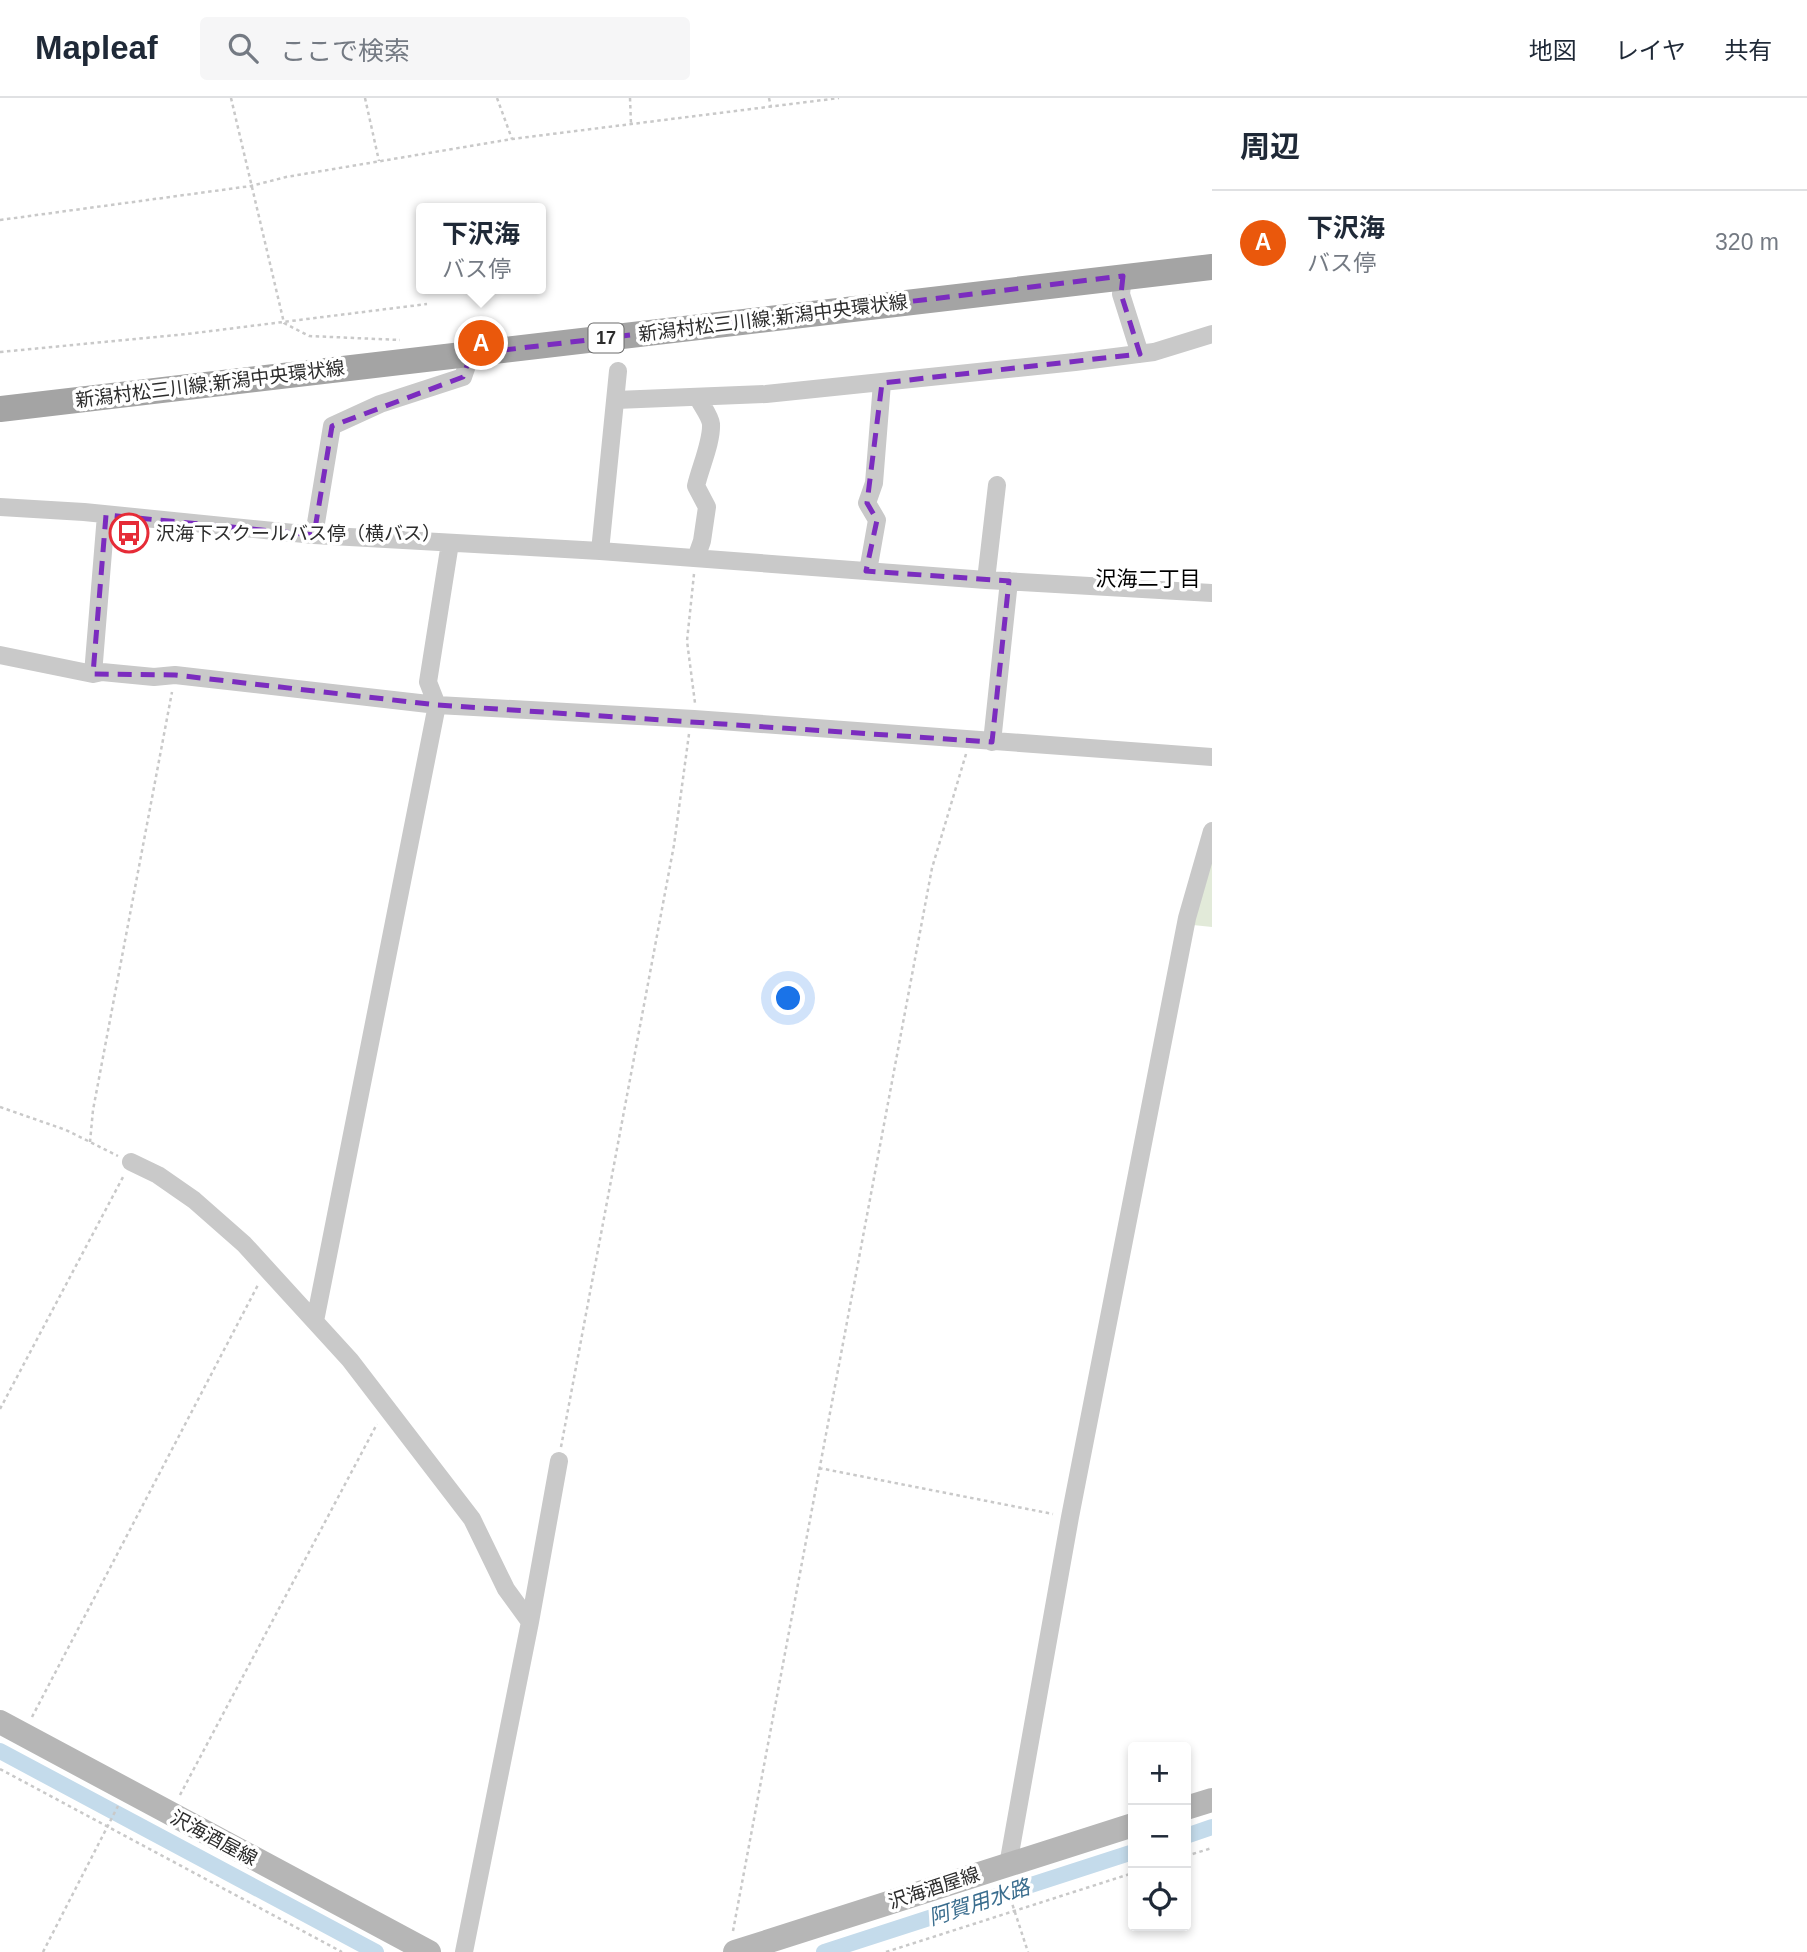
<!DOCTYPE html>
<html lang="ja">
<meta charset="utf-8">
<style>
body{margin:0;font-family:Helvetica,"Noto Sans JP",sans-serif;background:#f6f6f7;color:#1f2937}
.controls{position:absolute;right:21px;bottom:21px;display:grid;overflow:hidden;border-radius:7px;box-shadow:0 4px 10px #0003}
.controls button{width:63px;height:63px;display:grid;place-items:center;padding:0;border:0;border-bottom:2px solid #e0e1e3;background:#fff;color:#1f2937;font:35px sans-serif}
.you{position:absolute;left:789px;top:901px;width:24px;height:24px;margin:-18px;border:5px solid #fff;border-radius:50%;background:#1a73e8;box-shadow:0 0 0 10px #1a73e833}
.badge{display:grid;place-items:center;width:46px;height:46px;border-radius:50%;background:#ea580c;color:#fff;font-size:23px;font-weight:700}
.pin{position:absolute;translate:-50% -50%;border:4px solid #fff;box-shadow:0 2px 7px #0006}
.popup{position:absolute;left:416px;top:105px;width:130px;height:91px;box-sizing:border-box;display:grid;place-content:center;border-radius:7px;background:#fff;filter:drop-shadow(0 2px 5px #0005);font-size:23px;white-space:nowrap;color:#747a83}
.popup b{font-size:26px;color:#1f2937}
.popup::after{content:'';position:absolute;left:50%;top:100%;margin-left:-14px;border:14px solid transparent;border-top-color:#fff}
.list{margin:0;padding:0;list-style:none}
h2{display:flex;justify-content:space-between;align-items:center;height:91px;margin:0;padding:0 28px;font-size:30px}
h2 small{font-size:23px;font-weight:400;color:#747a83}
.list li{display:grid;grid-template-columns:46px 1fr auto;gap:21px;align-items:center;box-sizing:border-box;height:105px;padding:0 28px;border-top:2px solid #e0e1e3}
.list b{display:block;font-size:26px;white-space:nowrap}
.list p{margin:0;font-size:23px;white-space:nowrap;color:#747a83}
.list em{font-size:23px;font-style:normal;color:#747a83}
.icon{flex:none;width:38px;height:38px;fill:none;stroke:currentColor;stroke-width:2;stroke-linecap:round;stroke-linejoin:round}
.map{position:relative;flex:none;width:1212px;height:1854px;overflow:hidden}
header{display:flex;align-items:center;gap:42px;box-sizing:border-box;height:98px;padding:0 35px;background:#fff;border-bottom:2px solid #e0e1e3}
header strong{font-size:33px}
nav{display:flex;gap:38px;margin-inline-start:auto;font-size:24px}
.search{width:490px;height:63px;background:#f6f6f7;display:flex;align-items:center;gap:18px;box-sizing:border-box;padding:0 24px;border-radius:7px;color:#747a83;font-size:26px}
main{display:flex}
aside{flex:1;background:#fff}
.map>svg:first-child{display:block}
.green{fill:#e2ead9}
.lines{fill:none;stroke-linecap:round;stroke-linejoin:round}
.canal{stroke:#c4dbeb;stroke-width:16}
.path{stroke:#c9c9c9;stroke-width:2.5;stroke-dasharray:3.5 3.5;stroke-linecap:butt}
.street{stroke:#c9c9c9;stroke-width:18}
.secondary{stroke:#b6b6b6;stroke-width:24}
.primary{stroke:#a4a4a4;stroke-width:26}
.marked{fill:none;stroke:#7b2cbf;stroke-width:5;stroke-dasharray:14 9;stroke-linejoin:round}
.labels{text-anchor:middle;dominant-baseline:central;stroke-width:7;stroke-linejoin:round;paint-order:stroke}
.shield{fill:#fff;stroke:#6b6b6b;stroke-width:2}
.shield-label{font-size:18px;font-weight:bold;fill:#2c2c2c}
.street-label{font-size:19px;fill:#2c2c2c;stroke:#fff}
.poi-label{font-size:19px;fill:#2c2c2c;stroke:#fff;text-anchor:start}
.neighbourhood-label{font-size:21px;fill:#000;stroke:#fff}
.water-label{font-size:21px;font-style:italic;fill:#3a6d8e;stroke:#fff}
</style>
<header>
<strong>Mapleaf</strong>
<div class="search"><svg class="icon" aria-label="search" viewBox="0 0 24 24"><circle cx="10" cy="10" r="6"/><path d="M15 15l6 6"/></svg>ここで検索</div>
<nav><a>地図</a><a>レイヤ</a><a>共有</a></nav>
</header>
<main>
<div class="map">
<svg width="1212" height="1854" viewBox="0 0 1212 1854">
<rect width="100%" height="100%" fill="#fff"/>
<path class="green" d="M1212,758v71l-19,-2z"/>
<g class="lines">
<path class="canal" d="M0,1653l376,201
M1186,1738l26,-9
M824,1854l309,-100"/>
<path class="path" d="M231,0l53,225 25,13 91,4
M365,0l14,63
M497,0l15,41
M630,0l1,26
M769,0l2,9
M0,122l251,-34 35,-9 226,-38 327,-41
M0,254l187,-18 240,-30
M694,476l-7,67 8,62
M0,1009l66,23 52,26
M90,1044l3,-32 79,-418
M0,1311l123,-232
M561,1349l113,-602 15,-111
M819,1370l234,46
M32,1619l227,-434
M0,1671l342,183
M180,1697l197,-371
M1186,1758l26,-8
M1006,1787l22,67
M733,1833l199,-1063 34,-114
M43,1854l75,-146
M886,1854l247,-79"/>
<path class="street" d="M1123,178l-2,18 19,60
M616,302l150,-6 309,-32 79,-10 58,-18
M0,409l84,5 230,23 286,16 386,29 226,13
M314,437l18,-109 48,-22 83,-27 8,-23
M600,453l18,-180
M696,460l6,-17 5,-34 -11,-21c4,-18 16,-44 15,-62 -1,-8 -9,-18 -13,-26
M868,473l9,-51 -10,-17 7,-20 8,-100
M986,482l11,-95
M0,557l93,19 9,-2 52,5 21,-2 262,30 257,14 518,38
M93,576l13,-159
M992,644l17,-161
M131,1064l27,13 36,25 50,44 106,116 122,159 34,70 24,33
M315,1223l122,-616 -9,-23 22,-139
M1008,1767l62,-348 117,-599 25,-87
M464,1854l66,-330 29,-161"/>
<path class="secondary" d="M0,1624l429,230
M1186,1710l26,-8
M735,1854l398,-127"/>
<path class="primary" d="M0,311l1212,-142"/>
</g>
<path class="marked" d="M1123,178l-2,18 19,60 -258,29 -15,120 10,17 -11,51 143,10 -17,161 -555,-37 -262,-30 -82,-1 13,-159 208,20 18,-109 131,-49 8,-23z"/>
<defs>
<symbol id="bus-ring" viewBox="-11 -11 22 22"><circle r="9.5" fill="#fff" stroke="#e62b37" stroke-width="1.5"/><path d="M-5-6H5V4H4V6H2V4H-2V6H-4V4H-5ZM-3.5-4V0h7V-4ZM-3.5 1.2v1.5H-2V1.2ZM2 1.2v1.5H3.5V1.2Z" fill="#e62b37"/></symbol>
</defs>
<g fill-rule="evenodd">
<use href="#bus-ring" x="107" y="413" width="44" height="44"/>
</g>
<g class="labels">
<rect class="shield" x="588.5" y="225.5" width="35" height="29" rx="5"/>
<g class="shield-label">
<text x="606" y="240">17</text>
</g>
<g class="street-label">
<text transform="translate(773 220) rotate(-7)">新潟村松三川線;新潟中央環状線</text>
<text transform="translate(210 286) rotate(-7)">新潟村松三川線;新潟中央環状線</text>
<text transform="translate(214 1740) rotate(28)">沢海酒屋線</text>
<text transform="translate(934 1790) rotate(-18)">沢海酒屋線</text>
</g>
<g class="poi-label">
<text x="156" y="435">沢海下スクールバス停（横バス）</text>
</g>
<g class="neighbourhood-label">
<text x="1148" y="480">沢海二丁目</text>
</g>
<g class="water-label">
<text transform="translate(979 1804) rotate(-18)">阿賀用水路</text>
</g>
</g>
</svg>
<div class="controls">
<button>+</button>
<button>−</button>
<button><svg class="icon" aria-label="locate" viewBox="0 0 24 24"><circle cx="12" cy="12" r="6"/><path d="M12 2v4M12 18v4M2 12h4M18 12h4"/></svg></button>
</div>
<div class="you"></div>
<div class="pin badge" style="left:481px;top:245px">A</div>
<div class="popup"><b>下沢海</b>バス停</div>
</div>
<aside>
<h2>周辺<small></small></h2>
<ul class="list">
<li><span class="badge">A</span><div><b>下沢海</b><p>バス停</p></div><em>320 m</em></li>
</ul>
</aside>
</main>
